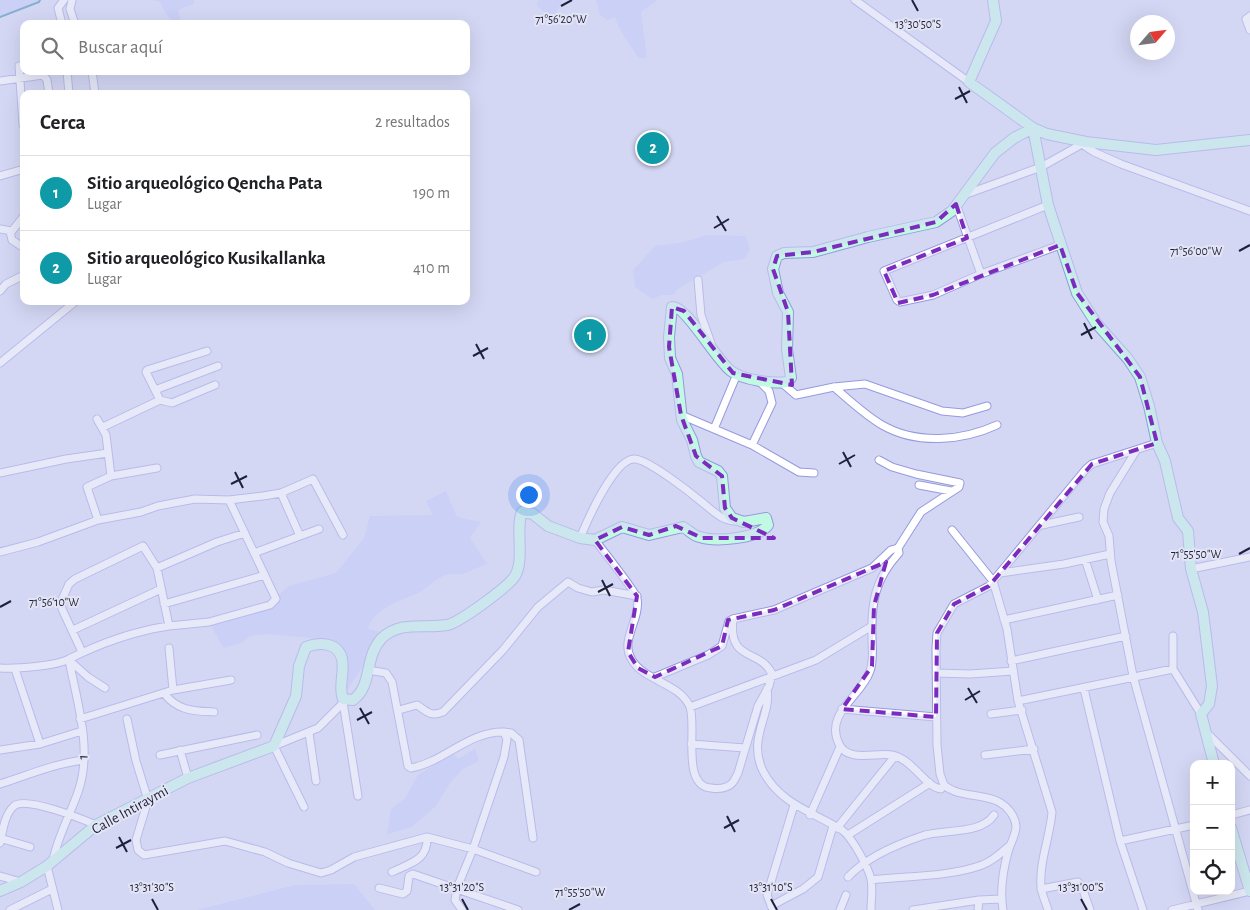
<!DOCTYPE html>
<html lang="es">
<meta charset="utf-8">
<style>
body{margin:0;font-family:"Alegreya Sans",sans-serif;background:#f6f6f6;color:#202124}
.controls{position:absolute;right:15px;bottom:15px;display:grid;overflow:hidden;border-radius:10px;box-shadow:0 5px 20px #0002}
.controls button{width:45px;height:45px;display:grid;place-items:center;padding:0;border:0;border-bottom:1px solid #e0e0e0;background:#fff;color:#202124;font:25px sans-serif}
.compass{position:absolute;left:1130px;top:15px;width:45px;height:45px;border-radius:50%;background:#fff;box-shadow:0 5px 20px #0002;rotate:62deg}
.you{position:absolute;left:528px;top:494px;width:18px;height:18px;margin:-12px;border:4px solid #fff;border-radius:50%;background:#1a73e8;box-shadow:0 0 0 8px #1a73e833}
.badge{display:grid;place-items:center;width:32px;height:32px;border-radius:50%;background:#7c3aed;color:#fff;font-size:16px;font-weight:700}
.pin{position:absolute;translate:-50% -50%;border:2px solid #fff;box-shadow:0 1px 5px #0006}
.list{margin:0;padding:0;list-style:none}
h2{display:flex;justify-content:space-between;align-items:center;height:65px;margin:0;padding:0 20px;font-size:21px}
h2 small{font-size:16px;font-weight:400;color:#757577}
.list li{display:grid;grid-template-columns:32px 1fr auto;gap:15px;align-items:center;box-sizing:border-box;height:75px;padding:0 20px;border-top:1px solid #e0e0e0}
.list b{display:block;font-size:19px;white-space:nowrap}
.list p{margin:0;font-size:16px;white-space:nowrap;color:#757577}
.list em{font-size:16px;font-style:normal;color:#757577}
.icon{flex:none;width:28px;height:28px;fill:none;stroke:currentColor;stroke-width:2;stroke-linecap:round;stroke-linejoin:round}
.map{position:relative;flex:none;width:1250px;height:910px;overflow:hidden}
.search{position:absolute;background:#fff;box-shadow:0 5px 20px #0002;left:20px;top:20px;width:450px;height:55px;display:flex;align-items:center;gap:12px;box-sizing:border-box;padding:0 18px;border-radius:10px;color:#757577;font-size:19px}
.panel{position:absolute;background:#fff;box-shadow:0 5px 20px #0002;left:20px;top:90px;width:450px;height:215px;border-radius:10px}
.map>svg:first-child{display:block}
.green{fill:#c2c7f8}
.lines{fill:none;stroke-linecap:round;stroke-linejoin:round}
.stream{stroke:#2b809f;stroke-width:2}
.street-casing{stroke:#969ade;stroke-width:9}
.secondary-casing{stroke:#969ade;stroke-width:12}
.street{stroke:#fff;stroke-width:7}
.secondary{stroke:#c2f9e3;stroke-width:10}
.marked{fill:none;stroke:#7b2cbf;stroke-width:4;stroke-dasharray:10 6;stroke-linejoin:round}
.ticks{fill:none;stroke:#1f203b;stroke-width:2}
.labels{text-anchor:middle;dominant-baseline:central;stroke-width:4;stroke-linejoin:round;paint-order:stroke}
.street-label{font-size:15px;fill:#1f203b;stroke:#e3e5f4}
.ticks-label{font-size:12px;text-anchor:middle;fill:#1f203b;stroke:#e3e5f4;stroke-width:4;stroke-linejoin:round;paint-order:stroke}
</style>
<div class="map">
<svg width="1250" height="910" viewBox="0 0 1250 910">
<rect width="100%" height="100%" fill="#d4d7f4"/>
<path class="green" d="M0,0h40l-40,17z
M150,0h44v4l-16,6 4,14c-12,0 -18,-14 -23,-23z
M539,0h24l-7,13 -7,3 -13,-11z
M596,0h62l-17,12 6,46h-9c-7,-13 -20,-28 -23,-41l-7,3 -8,-5z
M707,235l39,1 4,13 -5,10 -21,3 -46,27 -5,6h-11l-10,4 -17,-12 -2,-17 22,-24 24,-3z
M446,491l11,26 24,5 -11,16 17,26c-7,3 -15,6 -22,9 -6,2 -13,0 -19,2 -12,4 -20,15 -30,19 -17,7 -43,15 -48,35l18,4 -39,57 -5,-39 -11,-11 -63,-6 -18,2 -8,7 -19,5 -14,-26 56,-16 24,-20 47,-13 28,-35 6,-22 63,-1 -7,-14z
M475,749l4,12 -16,8 -13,14 -14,23 -24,21 -25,7 4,-25 14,-11 13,-23 35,-22 5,6z
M354,884l21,26h-178l98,-25z"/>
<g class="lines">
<path class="stream" d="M0,17l39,-15 1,-2"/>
<defs>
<path id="street" d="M72,0l-2,9 5,15
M855,0l114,82
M1250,16l-4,3 4,11
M62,24l-4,-16 6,-8
M19,66l4,59
M67,71l2,23
M92,71l3,23
M0,81l43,-6 4,5 2,14
M1079,142l15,10 27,12 129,47
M0,176l24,-7
M964,195l77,-28 41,-23
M956,204l25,70
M1048,205l-164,66 13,29 3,2 33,-7 48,-21 79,-29
M0,229l12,2 12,-15
M10,232l2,8 12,8
M698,280l3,35 10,28
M0,291l6,-7 18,-9
M0,363l76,-62
M782,383l14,12 38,-8 31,-3 77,27 21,2 24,-7
M834,387c15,13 31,28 48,38 35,20 80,16 115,0
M155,390l63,-24
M160,400l12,3 43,-18
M681,415l71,30 47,27 15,1
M97,419l9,16 5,41 -24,11 11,33
M103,427l57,-27 -14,-28 1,-2 60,-19
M714,429l23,-55
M752,445l20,-42 -3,-12 -11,-11
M1136,451l-26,42 -6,16 -1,13 6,14 2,25 22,115 65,234
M879,460l13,7 24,7 44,9 -1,4 -38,25 -23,36
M0,473l66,-14 42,-6
M111,476l46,-8
M919,485l32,6
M281,493l19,43
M1042,525l37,-8
M952,530l41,51 14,48 11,72 34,111c-2,25 -13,50 -11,75 1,8 5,16 7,23
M580,538c7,-17 35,-81 55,-79 14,1 56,34 68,44 10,8 19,18 33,18
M595,540c6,8 41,52 42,58 4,22 -18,42 -5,62 12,21 48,23 58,47 7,20 -9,79 21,81 6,1 10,1 15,-1 7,-2 9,-8 12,-14l20,-67 11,-20 3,-12c-12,-26 -44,-11 -39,-55l41,-9 98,-42 19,-18 7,-2 1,5c-24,26 -28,49 -27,84 0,12 2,23 -2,34 -9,26 -46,42 -31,73 9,19 37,8 53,11 22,5 33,32 49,34l3,-4 -4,-11 -3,-29 -1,-97 1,-15 17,-29 35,-18 97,-117 6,-5 65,-21
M0,552l38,-10 60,-22 43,-8 17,-6 37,-7 34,1 34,-4 18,-3 32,-14 30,56
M254,553l65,-24
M1085,559l13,41
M157,568l60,-26 28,-9
M1191,569l59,-12
M1000,573l64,-9 46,-10
M164,604l101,-29
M1004,620l114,-25
M169,626l40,-4 61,-17 6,-6 -47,-99
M73,630l88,-41
M169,648l4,42
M69,660l19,17 17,11
M1011,661l115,-25
M0,668c15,1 57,-2 69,-9 30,-15 66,-28 100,-33l-12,-58 -14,-22 -68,33 -6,5 -8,18 1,7 20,43
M15,669l25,75
M1173,669v-33
M368,670l18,3 6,9 16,84 3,2c33,-6 58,-37 93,-36l3,7 -3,18 -31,92 -16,39 -2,12 7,10
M936,673l34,1 43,-3
M655,677l53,-22 14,-9 7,-25 4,-2
M767,689c5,26 -20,49 -4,82 17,33 50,41 79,59 10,7 26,37 29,49 2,10 0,21 0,31
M1084,689l36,152 23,69
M164,693c13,18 30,18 50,19
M1018,701l155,-32 28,45
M343,702l15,94
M690,707l126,-47 56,-34
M842,709l94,8
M399,710l18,-5c11,7 13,12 26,7l60,-62 35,-43 30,-25 10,6 14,4 12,-2 33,6
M991,714l31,-4
M80,719l93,-29 58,-10
M127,719l9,42 12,39 -12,40 2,10 6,5 81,-14 40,11 23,11 33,10 10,-3 23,-13 73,-20
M504,732l7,1 8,7 14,98
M309,733l7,48
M1208,734l42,42
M691,744l54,4
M0,750l40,-6 42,-13
M180,750l8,28
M160,755l97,-20
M985,755l49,-6
M0,784c28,-9 54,-20 83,-24
M944,785c15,13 38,8 55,17 9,5 16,14 17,24 0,9 -6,18 -8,26 -5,18 -8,40 -5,58
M304,807l-30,-61 44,-18 24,-24
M810,815l30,-68
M1231,815l19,-5
M837,828l58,-72
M848,835l82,-52
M0,838l30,9
M1120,841l74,-16
M0,843c3,-12 4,-28 14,-37 12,-10 68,13 82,19
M53,860c5,-24 17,-45 25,-68 15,-42 -1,-90 -9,-132
M47,866l11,44
M392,872c19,-9 36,-12 35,-35l46,12 63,23
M0,876l21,6
M848,877c18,-19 50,-33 74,-41 21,-7 59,-1 72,-21
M871,880c34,-4 79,-3 111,-15 11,-4 19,-12 28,-20
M379,888l24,6 4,-3 2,-15 4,-2 105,36
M1041,889l37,-7 4,5 8,23
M771,906l32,-17 15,-12 15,-51
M10,910l42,-21
M773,910l-6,-15 27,-90
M840,910l6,-15
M913,910l66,-10 22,-1
M978,910l1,-10
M1172,910l78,-19"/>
<path id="secondary" d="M993,0l3,21 -27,61 64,46 14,6 39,8 70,8 94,-10
M1033,128l15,77 29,88 19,30 32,36 12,18 9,29 8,37 8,18 13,57 10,13 3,38 12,43 9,74 -3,18 -8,10 13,50
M1231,828l19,63
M0,891l21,-9 26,-16 49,-41 92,-47 86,-32 22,-50 3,-30 7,-19c13,-5 32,-5 36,12 3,13 -4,27 1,40l10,1c20,-15 11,-42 28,-61 19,-19 43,-10 66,-14 12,-2 61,-38 68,-49 10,-16 0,-49 7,-64l11,2 15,12 32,12 15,2 27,-13 27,8 34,-8c6,3 10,9 17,10 15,5 58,2 68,-12l-2,-7 -22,4 -12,-4 -7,-10 -3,-32 -4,-5 -19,-9 -3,-6 -4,-16 -10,-20 -5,-46 -7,-16 -1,-21 3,-30c13,-3 44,53 59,64 12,9 41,13 56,11l4,-4 -4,-29 1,-37 -10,-19 -5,-24 4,-13 7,-3 29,-1 55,-15 68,-15 16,-11 43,-58 19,-15 19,-10"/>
</defs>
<use href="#street" class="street-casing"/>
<use href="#secondary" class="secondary-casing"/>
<use href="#street" class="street"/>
<use href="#secondary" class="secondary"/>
</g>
<path d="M0 0H1250V910H0ZM956,204l11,34 -83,33 14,32 35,-8 127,-50 17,48 63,84 17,66 -65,21 -103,122 -35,18 -17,29 -1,84 -94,-8 30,-43 2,-60 12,-44 -112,48 -46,10 -6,26 -67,31 -17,-9 -10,-16 9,-56 -42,-56 27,-13 27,8 27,-9 26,12h72l-42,-20 -7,-10 -3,-32 -26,-20 -15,-41 -12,-68 3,-40 12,4 49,62 59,12 -4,-73 -15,-43 4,-13 36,-4 123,-30z" fill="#d4d7f4" fill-opacity=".55" fill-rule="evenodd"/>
<path class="marked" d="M956,204l11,34 -83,33 14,32 35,-8 127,-50 17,48 63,84 17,66 -65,21 -103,122 -35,18 -17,29 -1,84 -94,-8 30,-43 2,-60 12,-44 -112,48 -46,10 -6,26 -67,31 -17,-9 -10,-16 9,-56 -42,-56 27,-13 27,8 27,-9 26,12h72l-42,-20 -7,-10 -3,-32 -26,-20 -15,-41 -12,-68 3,-40 12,4 49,62 59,12 -4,-73 -15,-43 4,-13 36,-4 123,-30z"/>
<path class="ticks" d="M912,0l6,11M561,6l11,-6M959,87l8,16M955,99l15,-8M717,216l9,15M714,228l15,-9M1239,251l11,-6M1084,323l8,16M1081,335l15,-8M476,344l8,15M473,356l15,-8M843,452l8,15M839,464l16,-9M235,472l8,16M231,484l16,-8M1239,554l11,-6M602,580l8,16M598,592l15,-8M0,607l11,-6M968,688l9,15M965,700l15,-9M360,708l9,16M357,720l15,-8M727,816l8,16M724,828l15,-8M119,837l8,15M116,848l15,-8M152,899l6,11M462,899l6,11M771,899l6,11M1081,899l6,11M569,910l11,-6"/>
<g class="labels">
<g class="street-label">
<text transform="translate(83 757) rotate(-88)">1</text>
<text transform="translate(130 810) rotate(-29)">Calle Intiraymi</text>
</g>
</g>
<g class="ticks-label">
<text x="561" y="23">71°56'20"W</text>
<text x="918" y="28">13°30'50"S</text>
<text x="1196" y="255">71°56'00"W</text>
<text x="1196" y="558">71°55'50"W</text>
<text x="54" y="606">71°56'10"W</text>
<text x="152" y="891">13°31'30"S</text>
<text x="462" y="891">13°31'20"S</text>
<text x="771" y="891">13°31'10"S</text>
<text x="1081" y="891">13°31'00"S</text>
<text x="580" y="896">71°55'50"W</text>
</g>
</svg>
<div class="controls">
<button>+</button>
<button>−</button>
<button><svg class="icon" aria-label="locate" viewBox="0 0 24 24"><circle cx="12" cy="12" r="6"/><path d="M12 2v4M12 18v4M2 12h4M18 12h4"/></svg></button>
</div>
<svg class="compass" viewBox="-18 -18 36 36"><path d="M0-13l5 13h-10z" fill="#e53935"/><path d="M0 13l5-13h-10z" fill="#757577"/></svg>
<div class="you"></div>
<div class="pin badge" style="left:590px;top:335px;background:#0f9aa8">1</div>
<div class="pin badge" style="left:653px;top:148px;background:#0f9aa8">2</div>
<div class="search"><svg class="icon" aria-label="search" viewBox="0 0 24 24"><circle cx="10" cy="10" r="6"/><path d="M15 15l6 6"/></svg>Buscar aquí</div>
<section class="panel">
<h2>Cerca<small>2 resultados</small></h2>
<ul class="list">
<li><span class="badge" style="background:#0f9aa8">1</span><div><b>Sitio arqueológico Qencha Pata</b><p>Lugar</p></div><em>190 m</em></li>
<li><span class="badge" style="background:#0f9aa8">2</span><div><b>Sitio arqueológico Kusikallanka</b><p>Lugar</p></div><em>410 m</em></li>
</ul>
</section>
</div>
